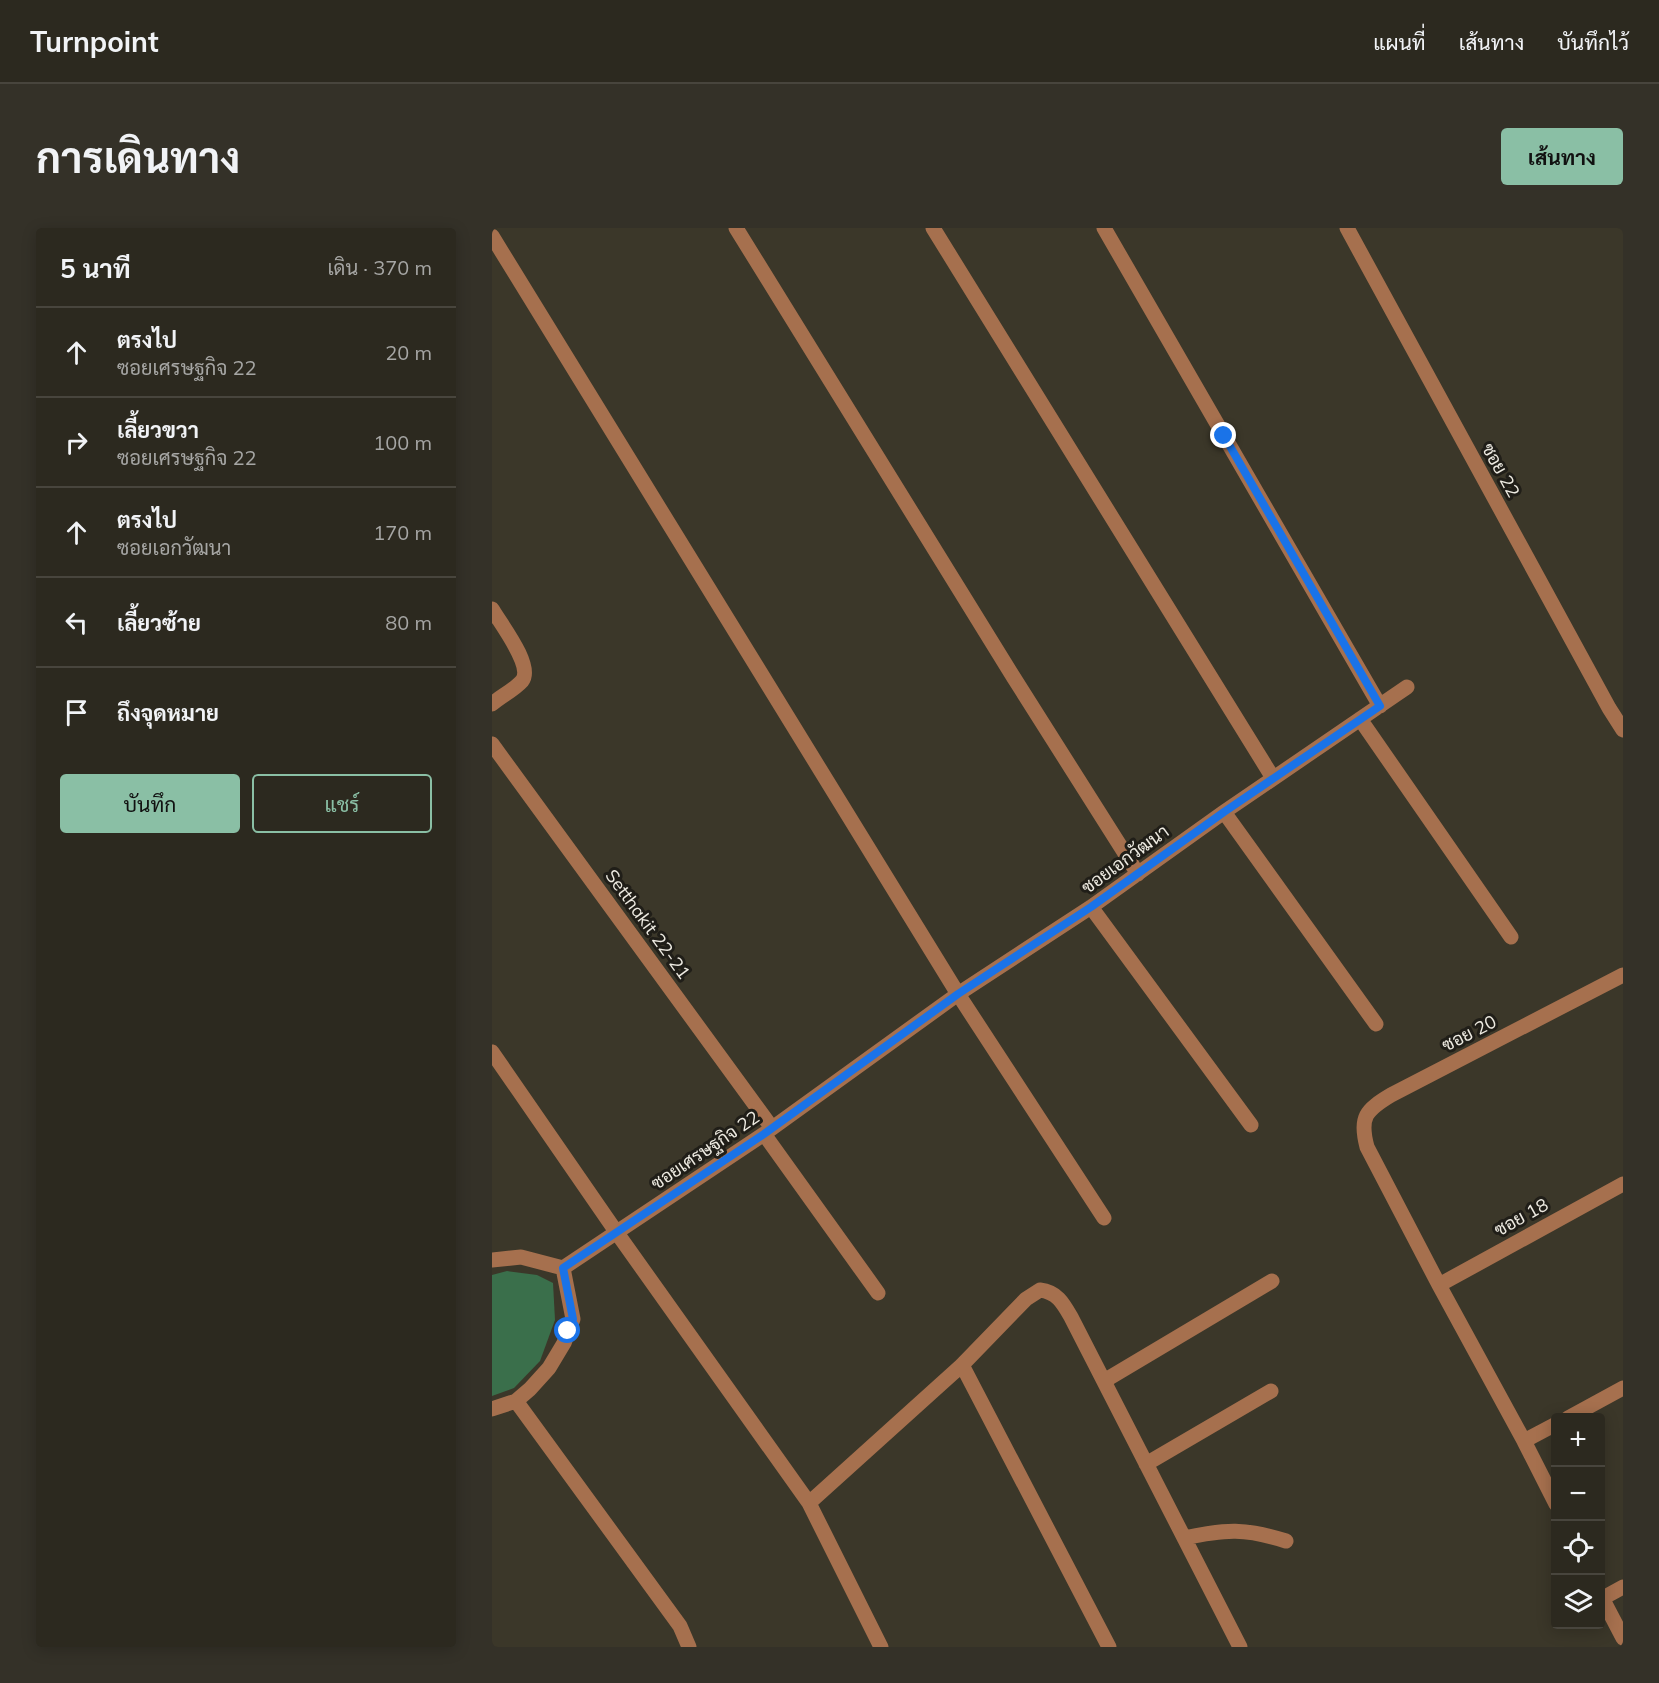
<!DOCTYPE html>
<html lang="th">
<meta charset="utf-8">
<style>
body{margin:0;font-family:Mulish,Sarabun,sans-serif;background:#343128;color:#f1f3f6}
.controls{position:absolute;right:18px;bottom:18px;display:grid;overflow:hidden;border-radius:6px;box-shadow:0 3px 15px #0003}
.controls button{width:54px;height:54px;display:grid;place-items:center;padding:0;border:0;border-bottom:2px solid #48453d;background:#2c291f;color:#f1f3f6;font:30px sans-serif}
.stop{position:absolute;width:18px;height:18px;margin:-14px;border:4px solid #1a73e8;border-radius:50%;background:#fff}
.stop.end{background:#1a73e8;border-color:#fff;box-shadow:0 2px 6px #0008}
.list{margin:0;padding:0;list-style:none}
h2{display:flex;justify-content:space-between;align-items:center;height:78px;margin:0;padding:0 24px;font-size:26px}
h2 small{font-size:20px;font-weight:400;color:#a6a6a4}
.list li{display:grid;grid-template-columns:39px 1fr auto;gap:18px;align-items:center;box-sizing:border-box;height:90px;padding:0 24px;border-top:2px solid #48453d}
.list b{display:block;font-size:22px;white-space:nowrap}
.list p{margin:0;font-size:20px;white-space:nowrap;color:#a6a6a4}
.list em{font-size:20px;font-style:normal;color:#a6a6a4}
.actions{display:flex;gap:12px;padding:18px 24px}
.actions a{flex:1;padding:14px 0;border:2px solid #8abfa5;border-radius:6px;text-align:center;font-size:21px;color:#8abfa5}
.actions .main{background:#8abfa5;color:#111}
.icon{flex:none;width:33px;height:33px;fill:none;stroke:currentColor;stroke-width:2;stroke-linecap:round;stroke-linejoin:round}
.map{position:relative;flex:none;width:1131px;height:1419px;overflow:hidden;border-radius:6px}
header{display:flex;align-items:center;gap:36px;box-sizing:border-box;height:84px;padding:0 30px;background:#2c291f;border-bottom:2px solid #48453d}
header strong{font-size:28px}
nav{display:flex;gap:33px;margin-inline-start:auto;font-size:21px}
.intro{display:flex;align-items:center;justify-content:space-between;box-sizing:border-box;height:144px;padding:0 36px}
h1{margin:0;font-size:42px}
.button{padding:15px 27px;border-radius:6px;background:#8abfa5;color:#111;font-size:21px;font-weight:700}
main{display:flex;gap:36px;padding:0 36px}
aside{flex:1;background:#2c291f;border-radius:6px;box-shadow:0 3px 15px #0003}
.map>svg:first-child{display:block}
.green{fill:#3a6f4b}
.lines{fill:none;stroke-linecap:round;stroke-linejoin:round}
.minor{stroke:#a6704e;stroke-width:15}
.route{stroke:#1a73e8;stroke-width:8}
.labels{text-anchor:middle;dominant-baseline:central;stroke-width:6;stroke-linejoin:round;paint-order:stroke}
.street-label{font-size:18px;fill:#eeebe2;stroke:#201e18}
</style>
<header>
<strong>Turnpoint</strong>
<nav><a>แผนที่</a><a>เส้นทาง</a><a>บันทึกไว้</a></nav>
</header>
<div class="intro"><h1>การเดินทาง</h1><a class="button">เส้นทาง</a></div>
<main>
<aside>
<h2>5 นาที<small>เดิน · 370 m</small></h2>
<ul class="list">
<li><svg class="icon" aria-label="ahead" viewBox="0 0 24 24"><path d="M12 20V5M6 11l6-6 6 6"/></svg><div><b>ตรงไป</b><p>ซอยเศรษฐกิจ 22</p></div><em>20 m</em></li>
<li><svg class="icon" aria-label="right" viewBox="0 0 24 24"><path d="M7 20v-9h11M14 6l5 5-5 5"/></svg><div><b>เลี้ยวขวา</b><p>ซอยเศรษฐกิจ 22</p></div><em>100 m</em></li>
<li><svg class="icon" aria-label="ahead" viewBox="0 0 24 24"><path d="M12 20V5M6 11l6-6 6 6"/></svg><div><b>ตรงไป</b><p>ซอยเอกวัฒนา</p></div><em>170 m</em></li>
<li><svg class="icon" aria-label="left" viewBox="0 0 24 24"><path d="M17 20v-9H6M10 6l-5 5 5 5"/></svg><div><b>เลี้ยวซ้าย</b></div><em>80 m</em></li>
<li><svg class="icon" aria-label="arrive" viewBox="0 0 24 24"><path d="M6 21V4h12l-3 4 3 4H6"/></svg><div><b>ถึงจุดหมาย</b></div></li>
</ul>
<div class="actions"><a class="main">บันทึก</a><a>แชร์</a></div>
</aside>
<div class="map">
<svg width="1131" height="1419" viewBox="0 0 1131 1419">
<rect width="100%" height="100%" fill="#3b3729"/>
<path class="green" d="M15,1043l30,4 16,8 2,37 -15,41 -26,27 -22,8v-121z"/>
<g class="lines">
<path class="minor" d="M244,0l278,450 124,196
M441,0l340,550
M612,0l276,478
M855,0l262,480 14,22
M0,8l466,758 146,224
M0,381c8,14 42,57 30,72 -8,9 -21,15 -30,23
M868,491l151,218
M0,516l280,384
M732,584l152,212
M599,679l160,218
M0,824l125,181 192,270 72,144
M272,906l114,159
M0,1032l29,-3 42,11 10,51 -9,24 -15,25 -19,21 -14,12 -24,8
M71,1040l201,-134 194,-140 133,-87 133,-95 183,-125
M947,1057l184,-101
M470,1137l147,282
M612,1153l168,-100
M24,1173l164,225 9,21
M1076,1190l55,-30
M1032,1213l32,-17
M654,1236l125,-73
M317,1275l153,-138 64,-66 14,-9c17,2 23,13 31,27l169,330
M1064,1276l-32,-63 -85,-156 -72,-138c-8,-30 -1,-37 24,-52l232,-120
M692,1310c42,-9 61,-10 102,3
M1108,1366l23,44
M1111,1370l20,-11"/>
</g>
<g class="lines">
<path class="route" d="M76,1103l5,-12 -10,-51 201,-134 194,-140 133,-87 133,-95 156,-106 -156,-270"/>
</g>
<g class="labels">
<g class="street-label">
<text transform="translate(1009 242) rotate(61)">ซอย 22</text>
<text transform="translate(633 631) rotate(-36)">ซอยเอกวัฒนา</text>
<text transform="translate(156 696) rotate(54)">Setthakit 22-21</text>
<text transform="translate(977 805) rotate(-27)">ซอย 20</text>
<text transform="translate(213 922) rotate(-34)">ซอยเศรษฐกิจ 22</text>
<text transform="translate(1029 989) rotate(-29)">ซอย 18</text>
</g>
</g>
</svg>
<div class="controls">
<button>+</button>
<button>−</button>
<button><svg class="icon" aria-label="locate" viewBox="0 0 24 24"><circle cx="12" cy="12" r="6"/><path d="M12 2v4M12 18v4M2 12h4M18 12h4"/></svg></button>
<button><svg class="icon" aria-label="layers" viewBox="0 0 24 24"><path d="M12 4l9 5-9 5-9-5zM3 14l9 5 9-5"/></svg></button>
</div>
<div class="stop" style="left:76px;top:1103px"></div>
<div class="stop end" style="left:732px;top:208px"></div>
</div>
</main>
